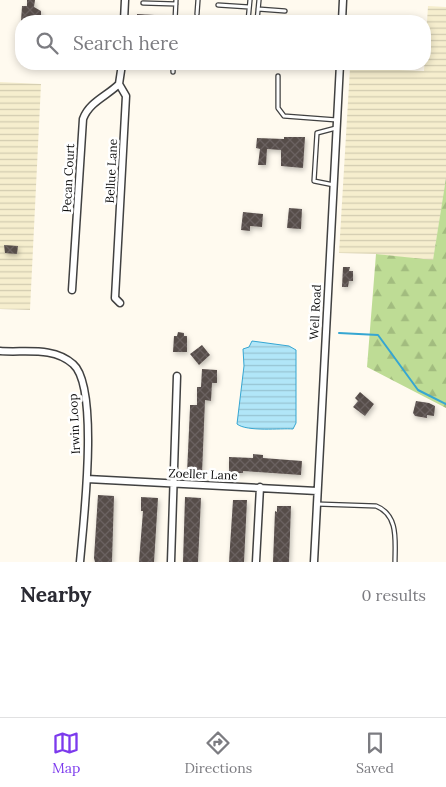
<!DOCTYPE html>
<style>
body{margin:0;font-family:Lora,serif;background:#f7f7f7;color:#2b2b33}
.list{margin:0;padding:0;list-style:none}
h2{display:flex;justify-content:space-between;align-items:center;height:65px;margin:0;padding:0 20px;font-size:21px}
h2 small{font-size:16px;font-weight:400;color:#7c7c81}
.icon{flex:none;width:28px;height:28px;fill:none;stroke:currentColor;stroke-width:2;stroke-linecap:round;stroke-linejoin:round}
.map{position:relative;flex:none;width:446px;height:562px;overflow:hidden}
.search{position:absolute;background:#fff;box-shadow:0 2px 8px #0003;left:15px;right:15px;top:15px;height:55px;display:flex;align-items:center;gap:12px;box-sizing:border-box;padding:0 18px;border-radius:20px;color:#7c7c81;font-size:19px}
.sheet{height:155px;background:#fff}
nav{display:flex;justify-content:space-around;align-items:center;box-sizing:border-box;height:70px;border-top:1px solid #e1e1e2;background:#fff;font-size:14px;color:#7c7c81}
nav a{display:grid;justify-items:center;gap:2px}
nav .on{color:#7c3aed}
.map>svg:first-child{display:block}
.farmland{fill:url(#farmland-rules)}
.forest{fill:url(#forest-firs)}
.water{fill:url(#water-rules);stroke:#36a6d2}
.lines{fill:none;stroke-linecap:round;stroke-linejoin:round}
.stream{stroke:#36a6d2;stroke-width:2}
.building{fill:url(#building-cross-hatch);filter:url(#shadow)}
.lane-casing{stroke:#414141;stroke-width:5.5}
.street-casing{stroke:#414141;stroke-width:9}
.lane{stroke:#fff;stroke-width:3}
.street{stroke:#fff;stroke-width:6}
.labels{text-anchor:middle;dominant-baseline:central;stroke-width:5;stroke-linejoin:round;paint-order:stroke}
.street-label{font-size:12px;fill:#0e0e0e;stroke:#fff}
</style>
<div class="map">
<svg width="446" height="562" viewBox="0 0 446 562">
<defs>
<pattern id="farmland-rules" width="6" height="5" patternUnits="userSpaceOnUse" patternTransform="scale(1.25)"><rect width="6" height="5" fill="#f6eece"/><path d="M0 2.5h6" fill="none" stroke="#d2cbb0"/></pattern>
<pattern id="forest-firs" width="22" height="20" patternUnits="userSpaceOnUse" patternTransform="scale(1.25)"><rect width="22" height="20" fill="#bedc95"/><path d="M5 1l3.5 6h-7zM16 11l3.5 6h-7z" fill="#a2bc7f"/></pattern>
<pattern id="water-rules" width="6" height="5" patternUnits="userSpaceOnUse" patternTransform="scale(1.25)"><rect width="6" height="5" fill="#b1e6f8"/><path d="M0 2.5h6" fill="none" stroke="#97c4d3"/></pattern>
<pattern id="building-cross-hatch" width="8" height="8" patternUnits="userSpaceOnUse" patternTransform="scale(1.25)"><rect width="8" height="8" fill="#574d4a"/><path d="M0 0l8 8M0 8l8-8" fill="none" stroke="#6a6260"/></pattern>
<filter id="shadow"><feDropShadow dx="1.5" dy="2.5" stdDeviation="2.5" flood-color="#0004"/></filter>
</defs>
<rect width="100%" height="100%" fill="#fffaef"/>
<path class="farmland" d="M428,6l18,1v171l-13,83 -57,-7 -37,-1 11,-185 74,3z
M0,82l41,2 -11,226 -30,-1z"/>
<path class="forest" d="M446,178v230l-79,-41 9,-113 57,6z"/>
<path class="water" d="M252,341l37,5 7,4v73l-3,6c-12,-1 -46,3 -56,-5l7,-58 -1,-17 6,-2z"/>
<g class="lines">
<path class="stream" d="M339,333l39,2 40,55 28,14"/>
</g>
<path class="building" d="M27,0h8l-1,7 7,4v9l-20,1 1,-15h5z
M137,14l35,2v5h-35z
M284,137h21l-2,31 -22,-2v-16l-14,-1 -1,16h-8l2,-16 -4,-1 1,-10 27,1z
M289,208l13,1 -1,20 -14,-1z
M243,212l20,2 -1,13 -12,-1v5l-9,-1z
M4,245l14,1 -1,8 -12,-1z
M343,267h7l-1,4h4v10h-4l-1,6h-6z
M178,332l6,1v3h3v16h-14l1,-16h3z
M202,345l8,10 -11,10 -9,-11z
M202,369l15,1v13h-5l-1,18 -6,-1 -3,74 -15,-1 3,-65v-3h7v-18h4z
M360,392l14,12 -9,12 -12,-9 5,-6 -3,-3z
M416,401l13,2 6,3 -1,10 -7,-1v3l-12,-2 -2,-3z
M253,454l10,1v3l39,3 -1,14 -58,-4v2h-14v-16l24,1z
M98,495l16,1 -2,66h-17l-1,-4z
M141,497l17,1 -4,64h-15l4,-51h-2z
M185,497l16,1 -3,64h-15z
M233,500h14l-3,62h-15z
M277,506h14l-2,56h-16l2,-51 2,1z"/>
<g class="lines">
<defs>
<path id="lane" d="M143,3l33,1
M218,5l31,2
M258,9l27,2
M197,14l1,-14
M175,21l1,-21
M248,21l2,-21
M257,21l2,-21
M173,72v-8
M278,76v32l6,8 53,4
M334,185l-20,-4 3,-48 19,-5
M317,504l59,2c23,9 19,35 19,56"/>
<path id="street" d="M124,21l1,-21
M342,21l1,-21
M72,290l11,-171c6,-17 24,-23 36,-35
M120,303l-5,-5 11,-202 -7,-12 3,-20
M0,351c24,2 53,-5 73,13 27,23 10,162 7,198
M87,479l230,12
M171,562l6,-186
M256,562l4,-75
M314,562l26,-498"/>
</defs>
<use href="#lane" class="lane-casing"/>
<use href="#street" class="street-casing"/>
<use href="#lane" class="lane"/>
<use href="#street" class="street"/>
</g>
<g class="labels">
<g class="street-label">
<text transform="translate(111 171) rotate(-87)">Bellue Lane</text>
<text transform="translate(68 178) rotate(-87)">Pecan Court</text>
<text transform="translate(315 312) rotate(-87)">Well Road</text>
<text transform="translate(74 424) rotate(-93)">Irwin Loop</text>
<text transform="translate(203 474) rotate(2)">Zoeller Lane</text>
</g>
</g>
</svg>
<div class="search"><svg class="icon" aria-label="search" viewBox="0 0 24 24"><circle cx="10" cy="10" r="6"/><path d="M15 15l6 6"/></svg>Search here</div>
</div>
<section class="sheet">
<h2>Nearby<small>0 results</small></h2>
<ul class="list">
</ul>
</section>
<nav>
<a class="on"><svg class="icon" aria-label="map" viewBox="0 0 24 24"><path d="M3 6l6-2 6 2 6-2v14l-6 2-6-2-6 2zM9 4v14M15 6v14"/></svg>Map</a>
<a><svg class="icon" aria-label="directions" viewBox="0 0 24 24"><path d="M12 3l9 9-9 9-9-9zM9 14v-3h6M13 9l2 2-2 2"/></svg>Directions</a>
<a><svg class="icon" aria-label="saved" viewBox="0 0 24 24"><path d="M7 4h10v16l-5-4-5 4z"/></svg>Saved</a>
</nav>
